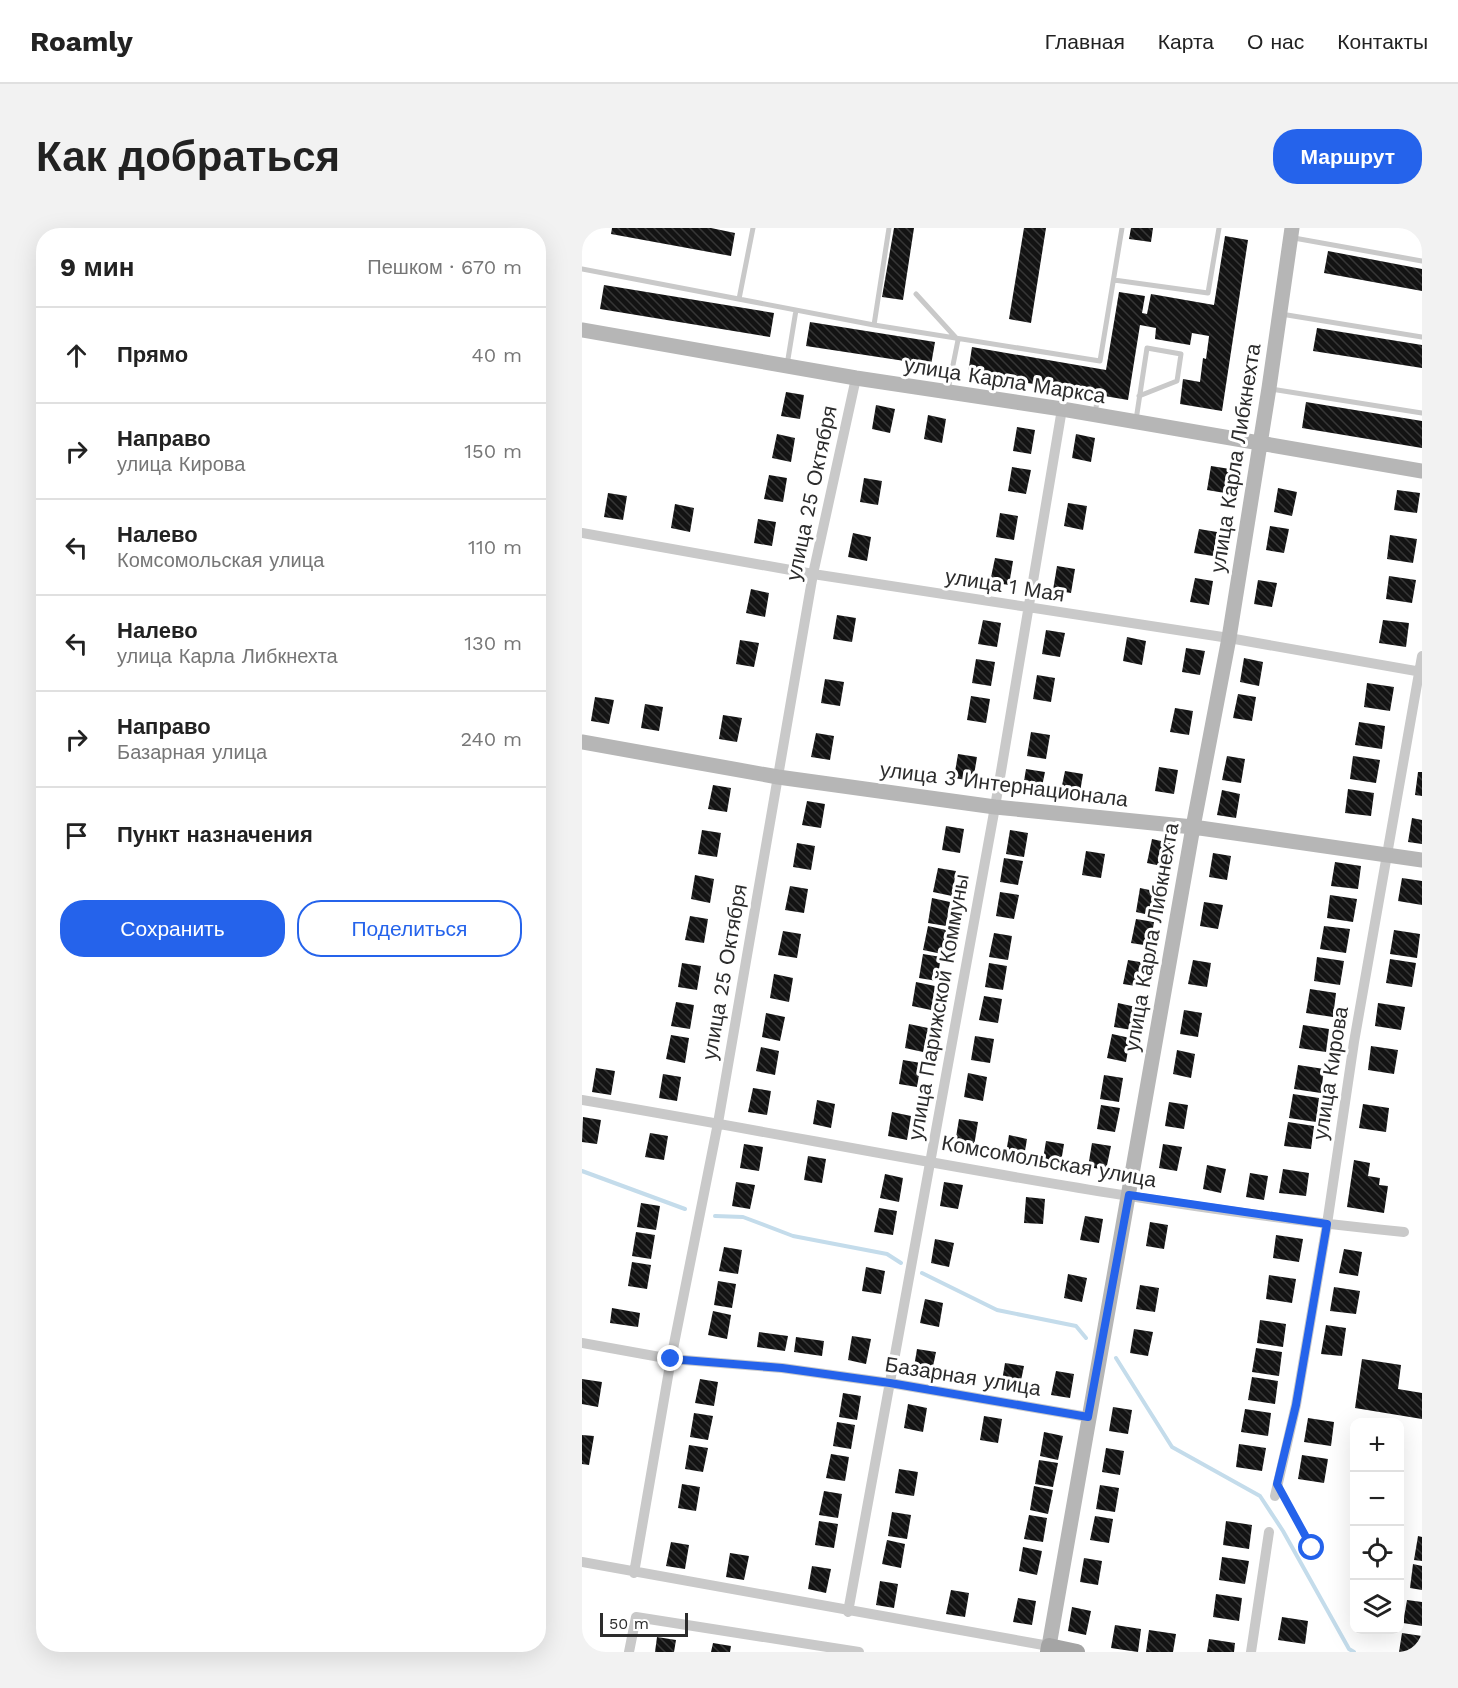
<!DOCTYPE html>
<html lang="ru">
<meta charset="utf-8">
<style>
body{margin:0;font-family:"Work Sans",sans-serif;background:#f2f2f2;color:#222}
.controls{position:absolute;right:18px;bottom:18px;display:grid;overflow:hidden;border-radius:12px;box-shadow:0 6px 24px #0002}
.controls button{width:54px;height:54px;display:grid;place-items:center;padding:0;border:0;border-bottom:2px solid #e0e0e0;background:#fff;color:#222;font:30px sans-serif}
.scale{position:absolute;left:18px;bottom:15px;width:88px;box-sizing:border-box;padding-left:6px;border:3px solid #2c2c2c;border-top:0;font-size:16px;line-height:21px;white-space:nowrap;color:#2c2c2c;-webkit-text-stroke:4px #fff;paint-order:stroke}
.stop{position:absolute;width:18px;height:18px;margin:-14px;border:4px solid #2563eb;border-radius:50%;background:#fff}
.stop.end{background:#2563eb;border-color:#fff;box-shadow:0 2px 6px #0008}
.list{margin:0;padding:0;list-style:none}
h2{display:flex;justify-content:space-between;align-items:center;height:78px;margin:0;padding:0 24px;font-size:26px}
h2 small{font-size:20px;font-weight:400;color:#767676}
.list li{display:grid;grid-template-columns:39px 1fr auto;gap:18px;align-items:center;box-sizing:border-box;height:96px;padding:0 24px;border-top:2px solid #e0e0e0}
.list b{display:block;font-size:22px;white-space:nowrap}
.list p{margin:0;font-size:20px;white-space:nowrap;color:#767676}
.list em{font-size:20px;font-style:normal;color:#767676}
.actions{display:flex;gap:12px;padding:18px 24px}
.actions a{flex:1;padding:14px 0;border:2px solid #2563eb;border-radius:24px;text-align:center;font-size:21px;color:#2563eb}
.actions .main{background:#2563eb;color:#fff}
.icon{flex:none;width:33px;height:33px;fill:none;stroke:currentColor;stroke-width:2;stroke-linecap:round;stroke-linejoin:round}
.map{position:relative;flex:none;width:840px;height:1424px;overflow:hidden;border-radius:24px}
header{display:flex;align-items:center;gap:36px;box-sizing:border-box;height:84px;padding:0 30px;background:#fff;border-bottom:2px solid #e0e0e0}
header strong{font-size:28px}
nav{display:flex;gap:33px;margin-inline-start:auto;font-size:21px}
.intro{display:flex;align-items:center;justify-content:space-between;box-sizing:border-box;height:144px;padding:0 36px}
h1{margin:0;font-size:42px}
.button{padding:15px 27px;border-radius:24px;background:#2563eb;color:#fff;font-size:21px;font-weight:700}
main{display:flex;gap:36px;padding:0 36px}
aside{flex:1;background:#fff;border-radius:24px;box-shadow:0 6px 24px #0002}
.map>svg:first-child{display:block}
.lines{fill:none;stroke-linecap:round;stroke-linejoin:round}
.stream{stroke:#c4dceb;stroke-width:4}
.building{fill:url(#building-back-hatch)}
.lane{stroke:#c9c9c9;stroke-width:5}
.street{stroke:#c9c9c9;stroke-width:10}
.secondary{stroke:#b6b6b6;stroke-width:15}
.primary{stroke:#a4a4a4;stroke-width:16}
.route{stroke:#2563eb;stroke-width:8}
.labels{text-anchor:middle;dominant-baseline:central;stroke-width:6;stroke-linejoin:round;paint-order:stroke}
.street-label{font-size:21px;fill:#2c2c2c;stroke:#fff}
</style>
<header>
<strong>Roamly</strong>
<nav><a>Главная</a><a>Карта</a><a>О нас</a><a>Контакты</a></nav>
</header>
<div class="intro"><h1>Как добраться</h1><a class="button">Маршрут</a></div>
<main>
<aside>
<h2>9 мин<small>Пешком · 670 m</small></h2>
<ul class="list">
<li><svg class="icon" aria-label="ahead" viewBox="0 0 24 24"><path d="M12 20V5M6 11l6-6 6 6"/></svg><div><b>Прямо</b></div><em>40 m</em></li>
<li><svg class="icon" aria-label="right" viewBox="0 0 24 24"><path d="M7 20v-9h11M14 6l5 5-5 5"/></svg><div><b>Направо</b><p>улица Кирова</p></div><em>150 m</em></li>
<li><svg class="icon" aria-label="left" viewBox="0 0 24 24"><path d="M17 20v-9H6M10 6l-5 5 5 5"/></svg><div><b>Налево</b><p>Комсомольская улица</p></div><em>110 m</em></li>
<li><svg class="icon" aria-label="left" viewBox="0 0 24 24"><path d="M17 20v-9H6M10 6l-5 5 5 5"/></svg><div><b>Налево</b><p>улица Карла Либкнехта</p></div><em>130 m</em></li>
<li><svg class="icon" aria-label="right" viewBox="0 0 24 24"><path d="M7 20v-9h11M14 6l5 5-5 5"/></svg><div><b>Направо</b><p>Базарная улица</p></div><em>240 m</em></li>
<li><svg class="icon" aria-label="arrive" viewBox="0 0 24 24"><path d="M6 21V4h12l-3 4 3 4H6"/></svg><div><b>Пункт назначения</b></div></li>
</ul>
<div class="actions"><a class="main">Сохранить</a><a>Поделиться</a></div>
</aside>
<div class="map">
<svg width="840" height="1424" viewBox="0 0 840 1424">
<defs>
<pattern id="building-back-hatch" width="6" height="6" patternUnits="userSpaceOnUse" patternTransform="scale(1.5)"><rect width="6" height="6" fill="#131313"/><path d="M-1 5l2 2M0 0l6 6M5-1l2 2" fill="none" stroke="#363636"/></pattern>
</defs>
<rect width="100%" height="100%" fill="#fff"/>
<g class="lines">
<path class="stream" d="M0,943l103,38
M133,988l28,1 50,19 94,18 14,9
M340,1045l75,37 79,16 10,12
M534,1130l56,89 88,49 23,35 66,118 5,3"/>
</g>
<path class="building" d="M30,0h99l24,5 -4,23 -120,-22z
M312,0h20l-11,72 -21,-3z
M442,0h22l-15,95 -22,-4z
M549,0h22l-2,14 -22,-3z
M643,8l23,4 -26,171 -42,-7 3,-25 17,3 3,-24 3,1 4,-30 -1,7 -17,-3 -2,12 -35,-6 1,-11 -16,-3 -12,75 -160,-27 4,-26 134,23 13,-78 26,4 -3,17 5,1 4,-20 63,11z
M746,23l94,18v22l-98,-18z
M22,57l170,28 -4,24 -170,-28z
M228,94l125,20 -4,23 -125,-19z
M735,100l105,17v23l-109,-17z
M204,164l18,3 -4,24 -19,-3z
M724,174l116,19v27l-120,-20z
M294,177l19,4 -5,24 -18,-4z
M346,187l18,4 -4,24 -18,-4z
M435,199l18,3 -4,24 -18,-3z
M195,206l18,4 -4,24 -19,-4z
M494,206l19,4 -4,24 -19,-4z
M629,238l19,3 -5,24 -18,-3z
M430,239l19,3 -5,24 -18,-3z
M187,247l18,3 -4,24 -19,-3z
M282,250l18,3 -4,24 -18,-3z
M696,260l19,4 -5,24 -18,-4z
M815,262l23,3 -3,20 -23,-3z
M26,265l19,3 -4,24 -19,-3z
M486,275l19,3 -4,24 -19,-4z
M93,276l19,4 -4,24 -19,-4z
M418,285l18,3 -4,24 -18,-3z
M176,291l18,3 -4,24 -18,-3z
M688,298l19,3 -5,24 -18,-3z
M617,301l18,3 -4,24 -19,-3z
M271,305l18,4 -4,24 -19,-4z
M808,307l27,4 -4,24 -26,-4z
M413,330l18,3 -4,24 -19,-3z
M475,338l18,3 -4,24 -18,-3z
M807,348l27,4 -4,23 -26,-4z
M613,350l18,3 -4,24 -19,-3z
M676,352l19,3 -5,24 -18,-3z
M169,361l18,4 -4,24 -19,-4z
M255,387l19,3 -4,24 -19,-3z
M401,392l18,3 -4,24 -19,-3z
M801,392l26,3 -3,24 -27,-4z
M464,402l19,3 -5,24 -18,-3z
M545,409l19,4 -4,24 -19,-4z
M158,412l19,3 -5,24 -18,-3z
M604,420l19,3 -5,24 -18,-3z
M662,430l19,4 -4,24 -19,-4z
M394,431l19,3 -4,24 -19,-3z
M455,447l18,3 -4,24 -18,-3z
M243,451l19,3 -4,24 -19,-3z
M785,455l27,4 -4,24 -26,-4z
M656,466l18,3 -4,24 -19,-3z
M389,468l19,3 -4,24 -19,-3z
M13,469l19,3 -5,24 -18,-3z
M63,476l18,3 -4,24 -18,-3z
M593,480l18,3 -4,24 -19,-3z
M141,487l19,3 -5,24 -18,-3z
M777,494l26,4 -3,23 -27,-4z
M449,504l19,3 -4,24 -19,-3z
M234,505l18,3 -4,24 -19,-3z
M376,526l19,3 -4,24 -19,-3z
M645,528l18,3 -4,24 -19,-3z
M771,528l27,4 -4,23 -26,-4z
M577,539l19,3 -4,24 -19,-3z
M444,541l19,3 -5,24 -18,-3z
M483,543l18,3 -4,24 -19,-3z
M836,544h4v24l-7,-1z
M131,557l18,3 -4,24 -19,-3z
M766,561l26,4 -3,23 -26,-3z
M640,562l18,4 -4,24 -19,-3z
M225,573l18,3 -4,24 -19,-3z
M830,590l10,2v24l-14,-2z
M364,598l18,3 -4,24 -18,-3z
M120,602l19,3 -4,24 -19,-3z
M428,602l18,3 -4,24 -18,-3z
M570,611l18,4 -4,24 -19,-4z
M215,615l18,3 -4,24 -18,-3z
M504,623l19,3 -4,24 -19,-3z
M631,625l18,3 -4,24 -18,-3z
M422,630l19,3 -5,24 -18,-3z
M753,634l26,4 -3,23 -27,-3z
M356,640l18,3 -4,25 -19,-4z
M113,647l19,4 -4,24 -19,-4z
M820,650l20,3v24l-24,-4z
M208,658l18,3 -4,24 -19,-3z
M558,660l19,4 -5,24 -18,-4z
M418,664l19,3 -5,24 -18,-3z
M748,667l27,4 -4,23 -26,-4z
M350,670l18,4 -4,24 -18,-3z
M622,674l19,3 -5,24 -18,-3z
M108,688l18,3 -4,24 -19,-3z
M554,691l18,3 -4,24 -19,-3z
M346,698l18,4 -4,24 -19,-4z
M742,698l26,3 -4,24 -26,-4z
M812,702l26,4 -3,24 -27,-4z
M201,703l18,3 -4,24 -19,-3z
M412,705l18,3 -4,24 -19,-3z
M341,726l18,3 -4,24 -18,-3z
M735,729l27,4 -4,24 -26,-4z
M808,731l26,4 -4,24 -26,-4z
M546,732l18,3 -4,24 -19,-3z
M611,732l18,3 -4,24 -19,-3z
M100,735l19,3 -4,24 -19,-3z
M407,735l18,3 -4,24 -18,-3z
M192,746l19,4 -4,24 -19,-4z
M334,754l19,4 -4,24 -19,-4z
M728,761l26,4 -3,24 -27,-4z
M402,768l18,3 -4,24 -19,-3z
M94,774l18,3 -4,24 -19,-3z
M536,775l18,4 -4,23 -18,-3z
M796,775l27,4 -4,23 -26,-4z
M602,782l18,3 -4,24 -18,-3z
M184,785l19,4 -5,24 -18,-4z
M327,796l19,4 -5,24 -18,-4z
M721,797l26,4 -3,23 -27,-4z
M530,806l18,4 -4,24 -19,-4z
M89,807l18,3 -4,25 -19,-4z
M393,808l19,3 -4,24 -19,-3z
M789,818l27,4 -4,24 -26,-4z
M179,819l18,4 -4,24 -19,-4z
M595,822l18,4 -4,24 -18,-4z
M321,832l18,3 -4,24 -18,-3z
M716,837l26,4 -3,24 -27,-4z
M14,840l19,3 -4,24 -19,-3z
M386,845l19,4 -4,24 -19,-4z
M81,846l18,3 -4,24 -18,-3z
M522,847l19,3 -4,24 -19,-3z
M171,860l18,3 -4,24 -19,-3z
M711,866l26,4 -3,24 -27,-4z
M235,872l18,4 -4,24 -18,-4z
M587,874l19,3 -4,24 -19,-3z
M781,876l26,4 -3,24 -27,-4z
M519,877l19,3 -5,24 -18,-3z
M310,884l19,4 -4,24 -19,-4z
M1,889l18,3 -4,24 -15,-2z
M377,891l19,3 -4,24 -19,-3z
M706,894l26,4 -3,23 -27,-3z
M68,905l18,3 -4,24 -19,-3z
M427,907l18,4 -4,24 -18,-4z
M464,913l18,3 -4,24 -18,-3z
M510,915l19,3 -5,24 -18,-3z
M162,916l19,3 -4,24 -19,-3z
M581,916l19,3 -5,24 -18,-3z
M226,928l18,3 -4,24 -18,-3z
M772,932l16,3 -2,13 12,2 -1,7 9,1 -4,27 -37,-6z
M625,937l19,4 -5,24 -18,-4z
M701,941l26,4 -3,23 -27,-3z
M668,945l18,3 -4,24 -18,-3z
M303,946l18,4 -4,24 -19,-4z
M154,954l19,3 -5,24 -18,-3z
M362,954l19,3 -5,24 -18,-3z
M444,969l19,2 -2,25 -19,-1z
M59,975l19,3 -4,24 -19,-3z
M297,980l18,3 -4,24 -19,-3z
M503,988l18,3 -4,24 -19,-3z
M568,994l18,3 -4,24 -18,-3z
M54,1004l19,3 -4,24 -19,-3z
M694,1007l27,4 -4,23 -26,-4z
M353,1011l19,4 -5,24 -18,-4z
M142,1019l18,3 -4,24 -19,-3z
M762,1021l18,3 -4,24 -19,-3z
M50,1034l19,3 -4,24 -19,-3z
M284,1039l19,4 -4,23 -19,-3z
M486,1046l19,4 -5,24 -18,-4z
M687,1047l27,4 -4,24 -26,-4z
M136,1053l18,3 -4,24 -18,-3z
M558,1057l19,3 -4,24 -19,-3z
M752,1059l26,4 -4,23 -26,-3z
M343,1071l18,4 -4,24 -19,-4z
M30,1080l28,5 -2,14 -28,-4z
M131,1083l18,4 -4,24 -19,-4z
M678,1092l26,4 -3,23 -26,-4z
M744,1097l20,3 -4,28 -21,-2z
M552,1101l19,3 -5,24 -18,-3z
M177,1104l29,4 -3,15 -28,-4z
M270,1108l19,3 -5,25 -18,-4z
M214,1109l28,4 -2,15 -28,-4z
M674,1120l26,4 -3,24 -27,-4z
M335,1121l19,3 -5,24 -18,-3z
M780,1131l39,6 -3,24 24,4v26l-67,-11z
M423,1135l19,3 -5,24 -18,-3z
M474,1143l18,3 -4,24 -19,-3z
M670,1149l26,4 -3,23 -27,-4z
M0,1151l20,3 -4,25 -16,-3z
M118,1151l18,3 -4,24 -19,-3z
M261,1165l18,3 -4,24 -18,-3z
M326,1176l19,4 -4,24 -19,-4z
M531,1179l19,3 -4,24 -19,-3z
M663,1181l26,4 -3,23 -27,-4z
M112,1185l19,3 -5,24 -18,-3z
M402,1188l18,3 -4,24 -18,-3z
M726,1190l26,4 -3,24 -27,-4z
M255,1194l18,3 -4,24 -18,-3z
M462,1204l19,4 -5,24 -18,-4z
M0,1207l12,1 -5,29 -7,-1z
M657,1216l27,4 -4,23 -26,-4z
M107,1217l19,3 -5,24 -18,-3z
M524,1220l18,3 -4,24 -18,-3z
M249,1226l18,3 -4,24 -19,-3z
M720,1227l26,4 -4,24 -26,-4z
M457,1232l19,3 -5,24 -18,-3z
M317,1241l19,3 -4,24 -19,-3z
M100,1256l18,3 -4,24 -18,-3z
M518,1257l19,3 -4,24 -19,-3z
M452,1258l19,4 -5,24 -18,-4z
M242,1263l18,3 -4,24 -19,-3z
M310,1284l19,3 -4,24 -19,-3z
M447,1287l18,3 -4,24 -19,-3z
M513,1288l18,3 -4,24 -19,-3z
M237,1293l19,3 -4,24 -19,-3z
M644,1293l26,4 -3,24 -26,-4z
M836,1308l4,1v24l-8,-1z
M305,1312l18,4 -4,24 -19,-4z
M89,1314l18,3 -4,24 -19,-3z
M441,1319l19,4 -5,24 -18,-4z
M148,1325l19,3 -5,24 -18,-3z
M640,1329l27,4 -4,23 -26,-4z
M502,1330l18,3 -4,24 -18,-3z
M831,1336l9,2v24l-12,-2z
M230,1338l19,3 -5,24 -18,-4z
M298,1353l18,3 -4,24 -18,-3z
M369,1362l18,3 -4,24 -19,-3z
M634,1366l26,4 -3,23 -26,-4z
M436,1370l18,3 -4,24 -19,-3z
M825,1372l15,2v24l-19,-3z
M490,1379l19,4 -5,24 -18,-4z
M700,1389l26,4 -3,23 -27,-4z
M533,1397l26,4 -3,23 -27,-4z
M567,1402l27,4 -3,18h-27z
M820,1405l20,3v16h-23z
M75,1409l19,3 -2,12h-19z
M627,1411l26,4 -1,9h-27z
M131,1415l18,3 -1,6h-19z"/>
<g class="lines">
<path class="lane" d="M712,10l128,23
M0,41l292,56 226,36 22,-133
M532,52l94,13 11,-65
M334,66l42,46 -10,50
M157,71l14,-71
M699,86l141,23
M292,97l15,-97
M205,137l9,-55
M689,161l151,24
M513,186l2,-13
M554,192l11,-72 34,6 -4,27 -38,15
M696,1258l34,62"/>
<path class="street" d="M0,305l231,41 416,64 193,34
M0,872c273,46 546,105 822,132
M0,1115l89,16 111,9 108,15 198,34
M693,1268l21,-91 31,-181 27,-182 68,-386
M0,1334l467,84
M52,1345l37,-214 47,-236 95,-549 43,-196
M266,1384l147,-805 67,-398
M47,1424l7,-35 223,35
M669,1424l18,-120"/>
<path class="secondary" d="M0,102l274,48 206,31 360,62
M0,514l196,35 217,30 198,20 229,33
M467,1418l144,-819 36,-189 40,-250 23,-160"/>
<path class="primary" d="M466,1424l1,-6 28,6"/>
</g>
<g class="lines">
<path class="route" d="M89,1131l111,9 108,15 198,34 41,-222 198,29 -31,181 -19,79 35,64"/>
</g>
<g class="labels">
<g class="street-label">
<text transform="translate(423 152) rotate(9)">улица Карла Маркса</text>
<text transform="translate(653 230) rotate(-81)">улица Карла Либкнехта</text>
<text transform="translate(229 265) rotate(-78)">улица 25 Октября</text>
<text transform="translate(423 357) rotate(9)">улица 1 Мая</text>
<text transform="translate(422 556) rotate(7)">улица 3 Интернационала</text>
<text transform="translate(569 709) rotate(-80)">улица Карла Либкнехта</text>
<text transform="translate(142 744) rotate(-80)">улица 25 Октября</text>
<text transform="translate(356 779) rotate(-80)">улица Парижской Коммуны</text>
<text transform="translate(748 845) rotate(-81)">улица Кирова</text>
<text transform="translate(467 933) rotate(10)">Комсомольская улица</text>
<text transform="translate(381 1148) rotate(9)">Базарная улица</text>
</g>
</g>
</svg>
<div class="controls">
<button>+</button>
<button>−</button>
<button><svg class="icon" aria-label="locate" viewBox="0 0 24 24"><circle cx="12" cy="12" r="6"/><path d="M12 2v4M12 18v4M2 12h4M18 12h4"/></svg></button>
<button><svg class="icon" aria-label="layers" viewBox="0 0 24 24"><path d="M12 4l9 5-9 5-9-5zM3 14l9 5 9-5"/></svg></button>
</div>
<div class="scale">50 m</div>
<div class="stop" style="left:730px;top:1320px"></div>
<div class="stop end" style="left:89px;top:1131px"></div>
</div>
</main>
